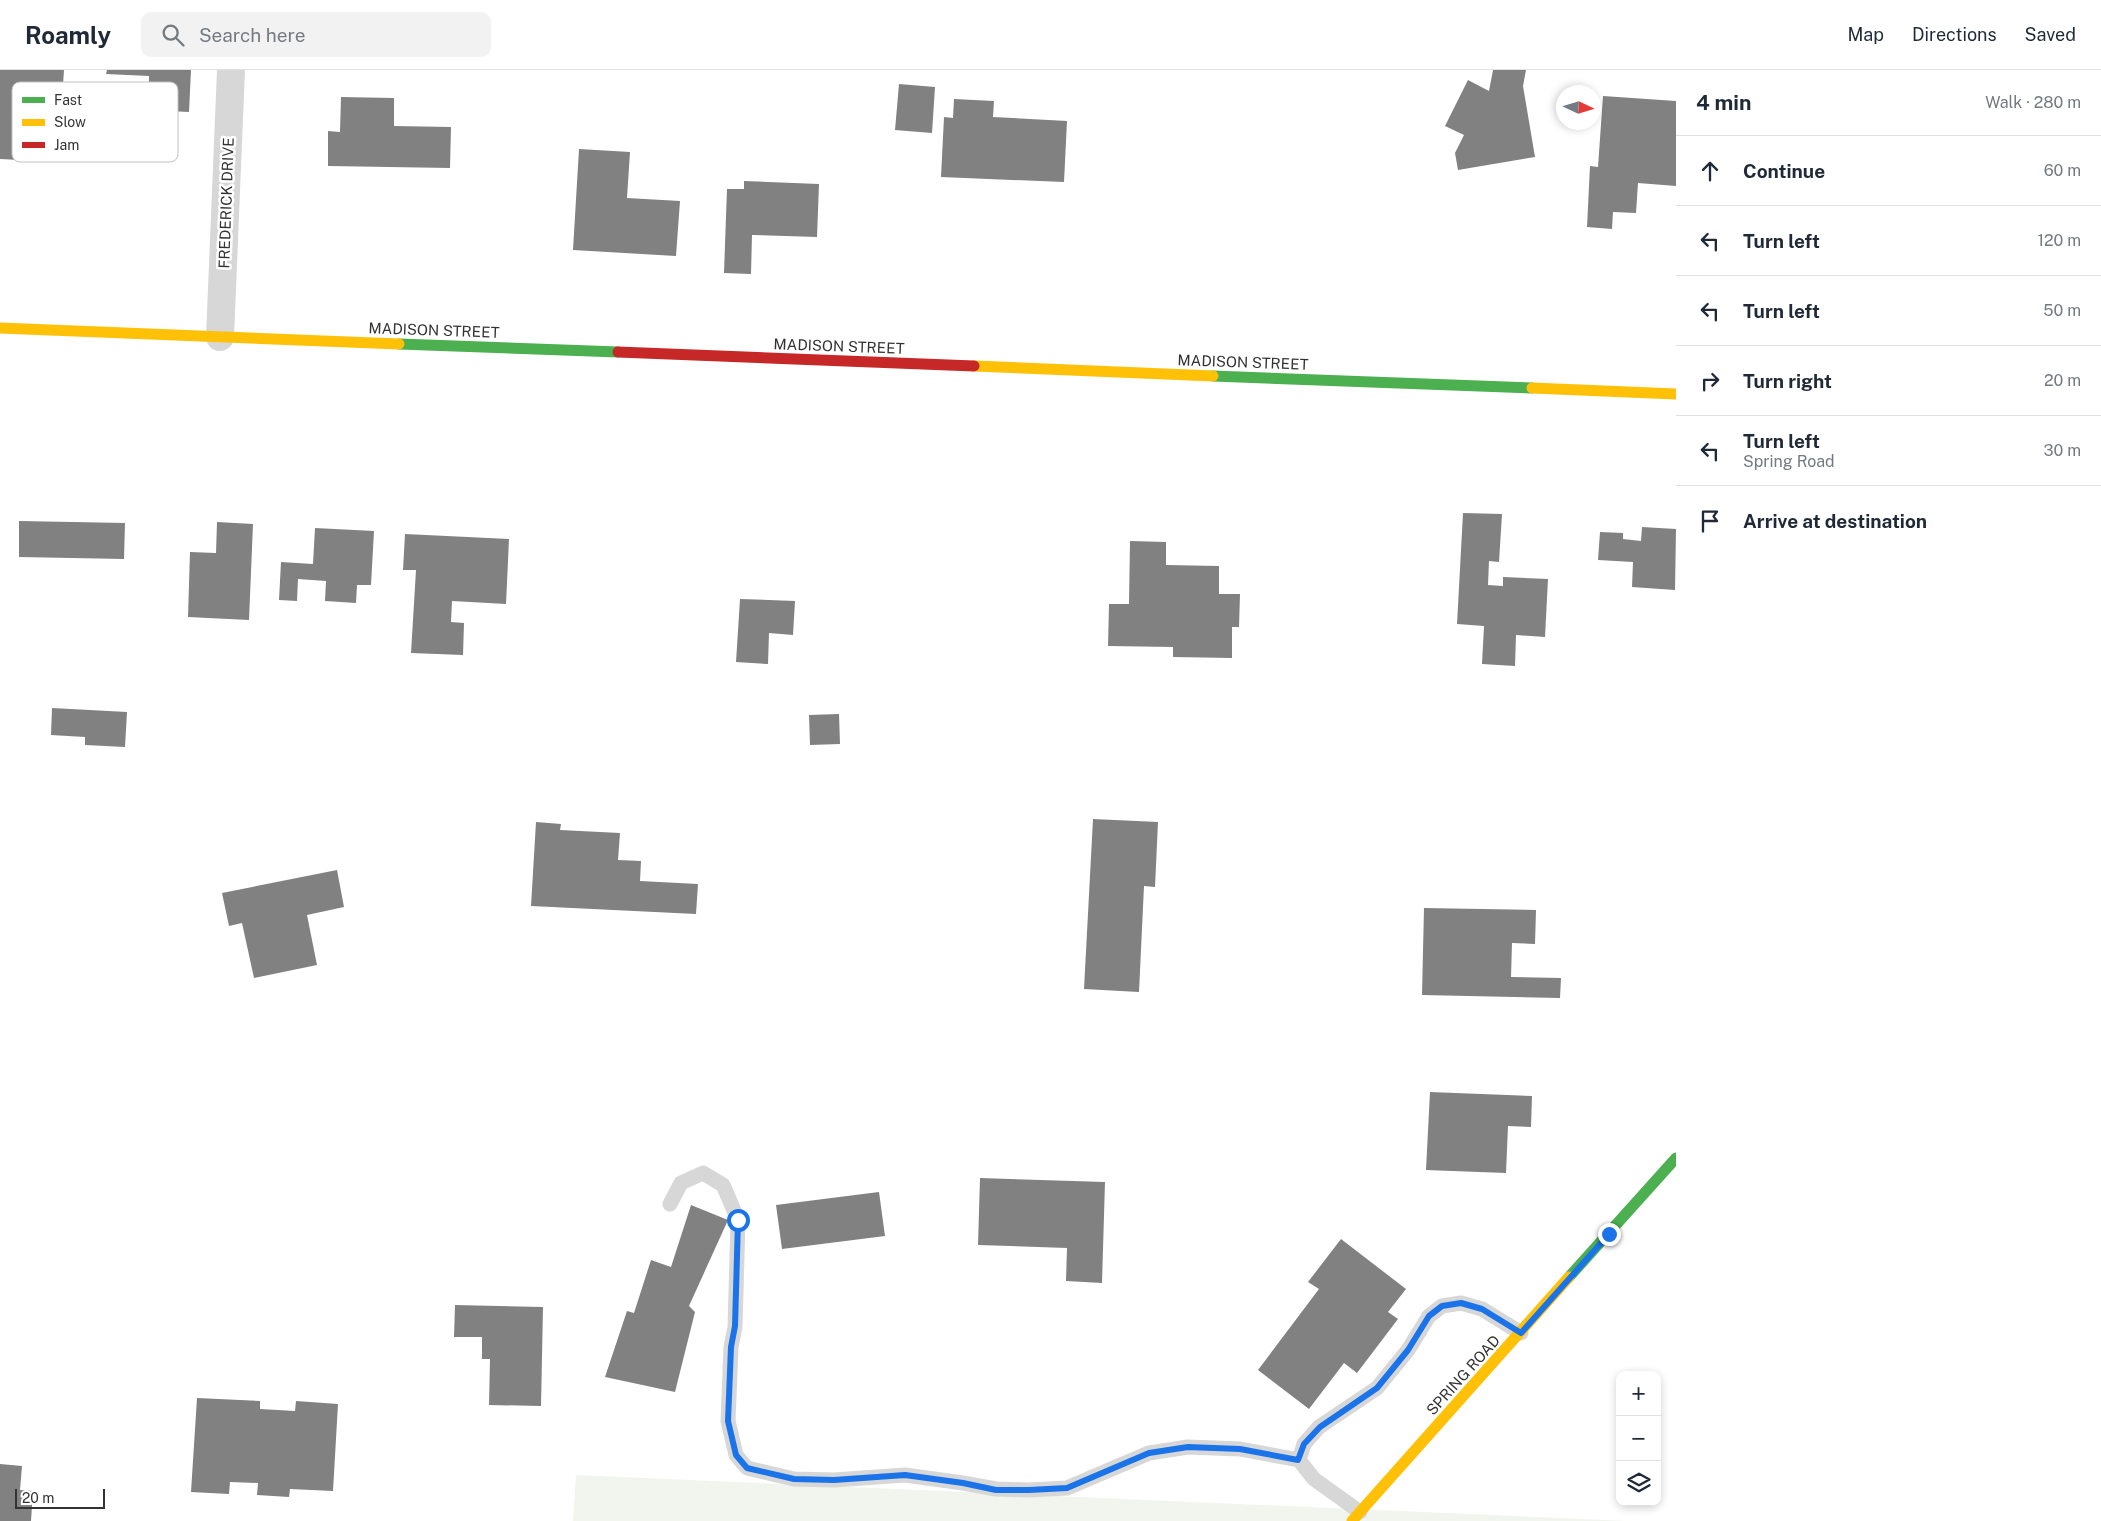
<!DOCTYPE html>
<meta charset="utf-8">
<style>
body{margin:0;font-family:"Public Sans",sans-serif;background:#f2f2f3;color:#1f2937}
.controls{position:absolute;right:15px;bottom:15px;display:grid;overflow:hidden;border-radius:10px;box-shadow:0 2px 8px #0003}
.controls button{width:45px;height:45px;display:grid;place-items:center;padding:0;border:0;border-bottom:1px solid #e0e1e3;background:#fff;color:#1f2937;font:25px sans-serif}
.compass{position:absolute;left:1556px;top:15px;width:45px;height:45px;border-radius:50%;background:#fff;box-shadow:0 2px 8px #0003;rotate:94deg}
.scale{position:absolute;left:15px;bottom:12px;width:90px;box-sizing:border-box;padding-left:5px;border:2px solid #333;border-top:0;font-size:14px;line-height:18px;white-space:nowrap;color:#333;-webkit-text-stroke:4px #fff;paint-order:stroke}
.stop{position:absolute;width:15px;height:15px;margin:-11px;border:4px solid #1a73e8;border-radius:50%;background:#fff}
.stop.end{background:#1a73e8;border-color:#fff;box-shadow:0 1px 5px #0008}
.list{margin:0;padding:0;list-style:none}
h2{display:flex;justify-content:space-between;align-items:center;height:65px;margin:0;padding:0 20px;font-size:21px}
h2 small{font-size:16px;font-weight:400;color:#747a83}
.list li{display:grid;grid-template-columns:32px 1fr auto;gap:15px;align-items:center;box-sizing:border-box;height:70px;padding:0 20px;border-top:1px solid #e0e1e3}
.list b{display:block;font-size:19px;white-space:nowrap}
.list p{margin:0;font-size:16px;white-space:nowrap;color:#747a83}
.list em{font-size:16px;font-style:normal;color:#747a83}
.icon{flex:none;width:28px;height:28px;fill:none;stroke:currentColor;stroke-width:2;stroke-linecap:round;stroke-linejoin:round}
.map{position:relative;flex:none;width:1676px;height:1451px;overflow:hidden}
header{display:flex;align-items:center;gap:30px;box-sizing:border-box;height:70px;padding:0 25px;background:#fff;border-bottom:1px solid #e0e1e3}
header strong{font-size:24px}
nav{display:flex;gap:28px;margin-inline-start:auto;font-size:18px}
.search{width:350px;height:45px;background:#f2f2f3;display:flex;align-items:center;gap:12px;box-sizing:border-box;padding:0 18px;border-radius:10px;color:#747a83;font-size:19px}
main{display:flex}
aside{flex:1;background:#fff}
.map>svg:first-child{display:block}
.green{fill:#f1f5ed}
.building{fill:#818181}
.lines{fill:none;stroke-linecap:round;stroke-linejoin:round}
.lane{stroke:#d7d7d7;stroke-width:15}
.street{stroke:#d7d7d7;stroke-width:28}
.fast{stroke:#4caf50;stroke-width:11}
.slow{stroke:#ffc107;stroke-width:11}
.jam{stroke:#c62828;stroke-width:11}
.route{stroke:#1a73e8;stroke-width:6}
.labels{text-anchor:middle;dominant-baseline:central;stroke-width:5;stroke-linejoin:round;paint-order:stroke}
.street-label{font-size:15px;fill:#333;stroke:#fff}
.key{fill:#fff;stroke:#c2c2c2;stroke-width:1}
.key-label{font-size:14px;fill:#333}
</style>
<header>
<strong>Roamly</strong>
<div class="search"><svg class="icon" aria-label="search" viewBox="0 0 24 24"><circle cx="10" cy="10" r="6"/><path d="M15 15l6 6"/></svg>Search here</div>
<nav><a>Map</a><a>Directions</a><a>Saved</a></nav>
</header>
<main>
<div class="map">
<svg width="1676" height="1451" viewBox="0 0 1676 1451">
<rect width="100%" height="100%" fill="#fff"/>
<path class="green" d="M576,1405l1051,46h-1054z"/>
<path class="building" d="M0,0h64l-6,92 -58,-3z
M107,0h84l-2,42 -41,-2 1,-34 -43,-2z
M1493,0h33l-3,16 12,71 -77,13 -3,-17 9,-18 -19,-9 23,-46 21,11z
M899,14l36,3 -3,46 -37,-3z
M1603,26l73,5v85l-38,-3 -2,30 -23,-1 -1,17 -25,-2 3,-61 8,1z
M341,27l53,1v28l57,1 -1,41 -122,-2v-35l12,1z
M954,29l40,2 -1,16 74,4 -3,61 -123,-5 3,-60 9,1z
M579,79l51,3 -3,46 53,3 -4,55 -103,-6z
M744,111l75,3 -2,53 -65,-2 -1,39 -27,-1 3,-84h17z
M1463,443l39,1 -3,48 -10,-1 -1,24 15,1v-9l45,2 -3,58 -29,-2 -1,31 -33,-2 2,-38 -27,-2z
M19,451l106,2 -1,36 -105,-2z
M217,452l36,2 -4,96 -61,-3 2,-65 26,1z
M1642,457l34,2 -1,61 -43,-3 1,-25 -35,-2 2,-28 23,1v6l18,2z
M315,458l59,3 -3,54h-14l-1,18 -31,-2 1,-20 -28,-2 -1,22 -18,-1 2,-38 32,2z
M405,464l104,5 -3,65 -54,-3 -1,21 13,1 -1,32 -52,-2 5,-83h-13z
M1130,471l36,1v23l53,1v28h21l-1,33h-7v31l-59,-1v-10l-65,-1 1,-42h20z
M740,529l55,2 -2,34 -24,-2 -1,31 -32,-2z
M52,638l75,4 -2,35 -40,-2v-8l-34,-2z
M839,644l1,30 -30,1 -1,-30z
M1093,749l65,3 -3,65 -11,-1 -5,106 -55,-3z
M536,752l25,2 -1,6 60,3 -2,27 23,1 -1,20 58,3 -2,30 -165,-8z
M337,800l7,37 -37,8 10,50 -63,13 -12,-55 -13,3 -7,-33z
M1424,838l112,2 -1,34 -23,-1 -1,34 50,1 -1,20 -138,-3z
M1430,1022l102,4 -1,31 -23,-1 -2,47 -80,-3z
M980,1108l125,4 -3,101 -36,-2 1,-33 -89,-3z
M879,1122l6,44 -103,13 -6,-44z
M691,1135l37,15 -39,86 6,6 -20,80 -70,-15 22,-66 7,2 17,-53 20,7z
M1341,1169l65,50 -18,23 10,7 -41,54 -13,-10 -35,46 -51,-39 61,-81 -11,-7z
M455,1235l88,2 -2,99 -52,-1 1,-46h-8v-22h-28z
M197,1328l63,3v8l35,2 1,-10 42,3 -5,87 -43,-2 -1,8 -32,-2 1,-12 -28,-1 -1,12 -38,-2z
M0,1394l22,2 -2,24 13,1 -2,30h-31z"/>
<g class="lines">
<path class="lane" d="M670,1134l11,-21 22,-10 20,12 15,35 -3,107 -4,20 -3,74 8,34 11,13 47,11 40,1 71,-5 58,8 33,6 33,1 38,-2 82,-35 39,-6 52,2 59,11
M1360,1442l-46,-33 -15,-19 5,-16 15,-17 58,-39 31,-38 21,-34 13,-10 19,-3 21,6 39,24"/>
<path class="street" d="M220,267l11,-267"/>
<path class="fast" d="M399,274l219,8
M1213,306l319,12
M1569,1207l107,-119"/>
<path class="slow" d="M0,258l399,16
M974,296l239,10
M1532,318l144,6
M1352,1451l217,-244"/>
<path class="jam" d="M618,282l356,14"/>
</g>
<g class="lines">
<path class="route" d="M738,1150l-3,106 -4,21 -3,74 8,34 11,13 47,11 40,1 71,-5 58,8 33,7h33l38,-2 82,-35 39,-6 52,2 58,11 6,-16 16,-17 57,-39 31,-38 21,-34 13,-10 19,-3 21,6 39,24 88,-99"/>
</g>
<g class="labels">
<g class="street-label">
<text transform="translate(226 133) rotate(-88)">FREDERICK DRIVE</text>
<text transform="translate(434 260) rotate(2)">MADISON STREET</text>
<text transform="translate(839 276) rotate(2)">MADISON STREET</text>
<text transform="translate(1243 292) rotate(2)">MADISON STREET</text>
<text transform="translate(1463 1305) rotate(-48)">SPRING ROAD</text>
</g>
</g>
<rect x="12" y="12" width="166" height="80" rx="8" class="key"/>
<rect x="22" y="27" width="23" height="6" fill="#4caf50"/>
<rect x="22" y="49" width="23" height="7" fill="#ffc107"/>
<rect x="22" y="72" width="23" height="6" fill="#c62828"/>
<g class="key-label">
<text x="54" y="35">Fast</text>
<text x="54" y="57">Slow</text>
<text x="54" y="80">Jam</text>
</g>
</svg>
<div class="controls">
<button>+</button>
<button>−</button>
<button><svg class="icon" aria-label="layers" viewBox="0 0 24 24"><path d="M12 4l9 5-9 5-9-5zM3 14l9 5 9-5"/></svg></button>
</div>
<svg class="compass" viewBox="-18 -18 36 36"><path d="M0-13l5 13h-10z" fill="#e53935"/><path d="M0 13l5-13h-10z" fill="#747a83"/></svg>
<div class="scale">20 m</div>
<div class="stop" style="left:738px;top:1150px"></div>
<div class="stop end" style="left:1609px;top:1164px"></div>
</div>
<aside>
<h2>4 min<small>Walk · 280 m</small></h2>
<ul class="list">
<li><svg class="icon" aria-label="ahead" viewBox="0 0 24 24"><path d="M12 20V5M6 11l6-6 6 6"/></svg><div><b>Continue</b></div><em>60 m</em></li>
<li><svg class="icon" aria-label="left" viewBox="0 0 24 24"><path d="M17 20v-9H6M10 6l-5 5 5 5"/></svg><div><b>Turn left</b></div><em>120 m</em></li>
<li><svg class="icon" aria-label="left" viewBox="0 0 24 24"><path d="M17 20v-9H6M10 6l-5 5 5 5"/></svg><div><b>Turn left</b></div><em>50 m</em></li>
<li><svg class="icon" aria-label="right" viewBox="0 0 24 24"><path d="M7 20v-9h11M14 6l5 5-5 5"/></svg><div><b>Turn right</b></div><em>20 m</em></li>
<li><svg class="icon" aria-label="left" viewBox="0 0 24 24"><path d="M17 20v-9H6M10 6l-5 5 5 5"/></svg><div><b>Turn left</b><p>Spring Road</p></div><em>30 m</em></li>
<li><svg class="icon" aria-label="arrive" viewBox="0 0 24 24"><path d="M6 21V4h12l-3 4 3 4H6"/></svg><div><b>Arrive at destination</b></div></li>
</ul>
</aside>
</main>
